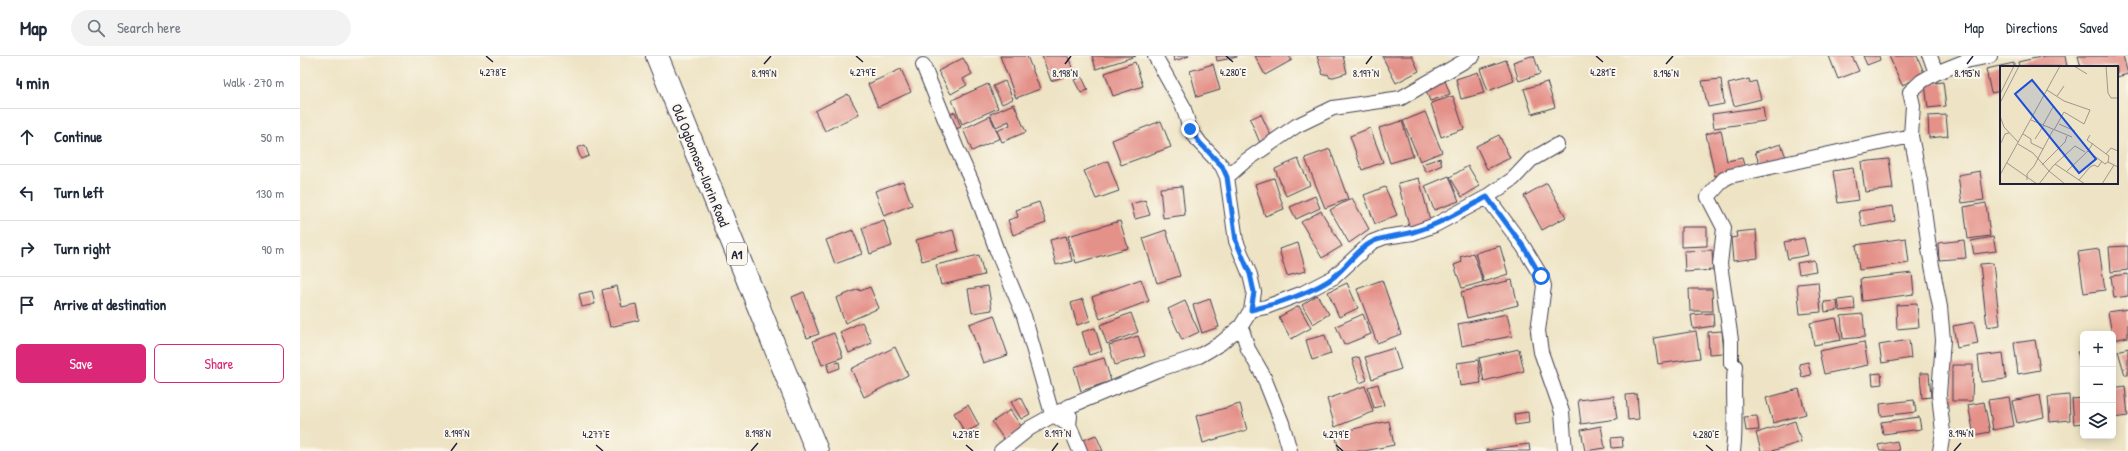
<!DOCTYPE html>
<meta charset="utf-8">
<style>
body{margin:0;font-family:"Patrick Hand",sans-serif;background:#f2f2f3;color:#1f2937}
.controls{position:absolute;right:12px;bottom:12px;display:grid;overflow:hidden;border-radius:6px;box-shadow:0 2px 10px #0003}
.controls button{width:36px;height:36px;display:grid;place-items:center;padding:0;border:0;border-bottom:1px solid #e0e1e3;background:#fff;color:#1f2937;font:20px sans-serif}
.stop{position:absolute;width:12px;height:12px;margin:-9px;border:3px solid #1a73e8;border-radius:50%;background:#fff}
.stop.end{background:#1a73e8;border-color:#fff;box-shadow:0 1px 4px #0008}
.list{margin:0;padding:0;list-style:none}
h2{display:flex;justify-content:space-between;align-items:center;height:52px;margin:0;padding:0 16px;font-size:17px}
h2 small{font-size:13px;font-weight:400;color:#747a83}
.list li{display:grid;grid-template-columns:26px 1fr auto;gap:12px;align-items:center;box-sizing:border-box;height:56px;padding:0 16px;border-top:1px solid #e0e1e3}
.list b{display:block;font-size:15px;white-space:nowrap}
.list em{font-size:13px;font-style:normal;color:#747a83}
.actions{display:flex;gap:8px;padding:12px 16px}
.actions a{flex:1;padding:9px 0;border:1px solid #db2777;border-radius:6px;text-align:center;font-size:14px;color:#db2777}
.actions .main{background:#db2777;color:#fff}
.icon{flex:none;width:22px;height:22px;fill:none;stroke:currentColor;stroke-width:2;stroke-linecap:round;stroke-linejoin:round}
.map{position:relative;flex:none;width:1828px;height:395px;overflow:hidden}
header{display:flex;align-items:center;gap:24px;box-sizing:border-box;height:56px;padding:0 20px;background:#fff;border-bottom:1px solid #e0e1e3}
header strong{font-size:19px}
nav{display:flex;gap:22px;margin-inline-start:auto;font-size:14px}
.search{width:280px;height:36px;background:#f2f2f3;display:flex;align-items:center;gap:10px;box-sizing:border-box;padding:0 14px;border-radius:22px;color:#747a83;font-size:15px}
main{display:flex}
aside{flex:1;background:#fff}
.map>svg:first-child{display:block}
.building{fill:#e49189}
.lines{fill:none;stroke-linecap:round;stroke-linejoin:round}
.street-casing{stroke:#413f50;stroke-width:16}
.highway-casing{stroke:#413f50;stroke-width:24}
.street{stroke:#fff;stroke-width:14}
.highway{stroke:#fff;stroke-width:22}
.route{stroke:#1a73e8;stroke-width:5}
.ticks{fill:none;stroke:#22223b;stroke-width:1.5}
.labels{text-anchor:middle;dominant-baseline:central;stroke-width:4;stroke-linejoin:round;paint-order:stroke}
.shield{fill:#fbf7ec;stroke:#636270;stroke-width:1}
.shield-label{font-size:13px;font-weight:bold;fill:#22223b}
.street-label{font-size:14px;fill:#22223b;stroke:#fbf7ec}
.inset-road{fill:none;stroke:#9c968e;stroke-width:1}
.view{fill:#1d4ed8;fill-opacity:0.15;stroke:#1d4ed8;stroke-width:2}
.inset-edge{fill:none;stroke:#22223b;stroke-width:2}
.ticks-label{font-size:10px;text-anchor:middle;fill:#22223b;stroke:#fbf7ec;stroke-width:4;stroke-linejoin:round;paint-order:stroke}
</style>
<header>
<strong>Map</strong>
<div class="search"><svg class="icon" aria-label="search" viewBox="0 0 24 24"><circle cx="10" cy="10" r="6"/><path d="M15 15l6 6"/></svg>Search here</div>
<nav><a>Map</a><a>Directions</a><a>Saved</a></nav>
</header>
<main>
<aside>
<h2>4 min<small>Walk · 270 m</small></h2>
<ul class="list">
<li><svg class="icon" aria-label="ahead" viewBox="0 0 24 24"><path d="M12 20V5M6 11l6-6 6 6"/></svg><div><b>Continue</b></div><em>50 m</em></li>
<li><svg class="icon" aria-label="left" viewBox="0 0 24 24"><path d="M17 20v-9H6M10 6l-5 5 5 5"/></svg><div><b>Turn left</b></div><em>130 m</em></li>
<li><svg class="icon" aria-label="right" viewBox="0 0 24 24"><path d="M7 20v-9h11M14 6l5 5-5 5"/></svg><div><b>Turn right</b></div><em>90 m</em></li>
<li><svg class="icon" aria-label="arrive" viewBox="0 0 24 24"><path d="M6 21V4h12l-3 4 3 4H6"/></svg><div><b>Arrive at destination</b></div></li>
</ul>
<div class="actions"><a class="main">Save</a><a>Share</a></div>
</aside>
<div class="map">
<svg width="1828" height="395" viewBox="0 0 1828 395">
<rect width="100%" height="100%" fill="#fbf7ec"/>
<filter id="ink" filterUnits="userSpaceOnUse"><feTurbulence type="fractalNoise" baseFrequency=".025" numOctaves="2"/><feDisplacementMap in="SourceGraphic" scale="8" xChannelSelector="R" yChannelSelector="G"/><feConvolveMatrix kernelMatrix="1 2 1 2 8 2 1 2 1" color-interpolation-filters="sRGB"/></filter>
<filter id="wash" filterUnits="userSpaceOnUse"><feTurbulence type="fractalNoise" baseFrequency=".012" numOctaves="4" result="noise"/><feDisplacementMap in="SourceGraphic" scale="16" xChannelSelector="R" yChannelSelector="G"/><feGaussianBlur stdDeviation="0.9" result="paint"/><feColorMatrix in="noise" values="0 0 0 0 0 0 0 0 0 0 0 0 0 0 0 0 0 1.4 0 .05"/><feComposite in="paint" operator="in"/></filter>
<g filter="url(#wash)">
<rect width="100%" height="100%" fill="#eee4c5"/>
<g id="blocks">
<path class="building" d="M700,0h27l13,33 -24,9z
M742,0h26l6,17 -23,8z
M792,0h44l-40,13z
M873,0h16l-15,5z
M916,0h21v1l-20,4z
M955,0h34l3,4 -27,15z
M1017,0h26l4,17 -17,5 -2,-4 -5,1z
M1082,0h30l7,15 -23,12z
M1231,0h3l6,18 -21,7 -6,-19z
M1529,0h23l7,15 -21,8z
M1563,0h16l1,4 -13,5z
M1589,0h28l8,19 -23,10z
M1745,0h20l2,11h-48l-1,-5z
M1778,0h45l5,18 -11,3v-10h-36z
M663,2l9,16 -9,5 4,6 -16,9 -13,-23z
M1206,4l8,21 -26,10 -8,-22z
M835,6l8,24 -30,10 -8,-23z
M1714,7v4h-13v24l-10,2 -5,-24z
M913,8l7,26 -23,7 -7,-26z
M601,13l10,23 -33,15 -10,-23z
M1178,16l6,21 -23,6 -5,-20z
M782,21l6,13 -7,3 -7,-13z
M1421,23l3,25 -16,3 -6,-26z
M1449,23l1,4 6,-2 5,18 -27,7 -6,-22z
M705,25l8,18 -11,5 -9,-18z
M1145,25l5,13 -20,7 -5,-13z
M1247,26l8,25 -23,7 -8,-25z
M1643,26l3,24 -18,2 -3,-24z
M688,28l10,24 -36,16 -10,-24z
M548,38l11,20 -34,17 -10,-20z
M1153,40l11,33 -23,8 -10,-34z
M714,48l12,28 -24,10 -5,-11 13,-6 -1,-4 -13,6 -6,-13z
M1463,51l2,14 -51,7 -2,-14z
M655,56l6,15 -8,3 -6,-15z
M1125,56l17,40 -22,9 -17,-40z
M961,58l11,24 -12,5 -10,-24z
M1646,59l2,21 -19,2 -1,-22z
M690,60l10,22 -28,13 -9,-22z
M861,65l10,26 -50,18 -9,-25z
M1102,65l11,35 -23,7 -11,-35z
M1070,72l13,34 -21,8 -12,-34z
M1421,74l6,31 15,-3 3,11 -30,7 -9,-42z
M1199,79l11,23 -23,11 -11,-23z
M1481,88l5,13 -26,8 -5,-13z
M285,89l4,11 -8,3 -4,-11z
M1030,93l18,50 -23,9 -20,-50z
M1140,102l2,7 -16,7 -4,-8z
M998,103l12,26 -24,11 -11,-27z
M1589,103l4,30 -28,3 -4,-30z
M808,105l11,30 -23,8 -12,-28z
M1168,110l12,20 -18,11 -12,-20z
M1553,112l5,32 -20,3 -5,-32z
M1680,115l4,29 -22,3 -4,-28z
M1149,120l10,25 -25,9 -9,-24z
M974,122l10,31 -19,7 -10,-32z
M1119,122l12,46 -21,6 -12,-47z
M603,125l9,24 -28,11 -9,-25z
M1247,127l19,34 -24,13 -18,-34z
M882,130l3,29 -22,3 -3,-30z
M1085,131l12,28 -22,9 -11,-29z
M1015,140l5,12 -24,11 -6,-12z
M1052,142l17,31 -20,14 -19,-33z
M845,144l5,15 -15,4 -4,-15z
M739,146l7,21 -33,12 -5,-15 10,-3 -2,-7z
M1686,147l4,33 -22,3 -4,-32z
M1593,150l2,15 -33,6 -3,-16z
M1021,155l21,35 -20,12 -21,-36z
M584,164l8,26 -22,8 -8,-26z
M820,165l8,27 -52,15 -8,-27z
M1381,171h26v19l-26,1z
M553,174l9,24 -27,10 -9,-24z
M653,174l6,21 -37,10 -6,-21z
M866,174l14,46 -23,7 -14,-45z
M1456,174l2,28 -25,3 -2,-23 6,-1 -1,-5z
M766,180l6,25 -16,4 -6,-25z
M1693,181l3,14 -22,3 -3,-13z
M1504,182l4,17 -20,4 -4,-17z
M1606,182l3,25 -50,7 -3,-25z
M1664,184l2,18 -27,2 -1,-17z
M998,187l8,28 -19,5 -8,-27z
M1200,190l8,28 -24,8 -9,-29z
M1828,190v24l-17,2 -2,-25z
M1799,193l6,41 -21,3 -6,-41z
M1412,194l1,20 -28,2 -1,-21z
M1173,197l10,29 -21,6 -8,-23 8,-3 -2,-5z
M679,199l5,20 -43,10 -5,-20z
M1514,204l2,11 -17,3 -2,-11z
M1693,207l7,62 -13,2 -7,-63z
M1612,217l2,21 -52,7 -2,-22z
M1828,218v22l-14,2 -3,-22z
M841,223l8,22 -49,18 -8,-22z
M1082,224l19,54 -24,9 -20,-54z
M1212,224l6,25 -51,13 -6,-26z
M1518,226l3,30 -21,2 -3,-30z
M1047,227l11,25 -19,9 -11,-25z
M317,230l5,21 14,-3 3,16 -29,7 -8,-37z
M688,230l4,24 -20,3 -4,-24z
M570,231l9,21 -34,15 -9,-25 23,-9 1,2z
M1389,233h23l1,22h-23z
M292,235l3,13 -13,3 -3,-13z
M504,236l15,42 -12,4 -15,-41z
M1017,239l12,19 -16,10 -11,-19z
M1554,242l1,11 -15,2 -2,-11z
M783,243l7,22 -13,4 -6,-22z
M910,243l9,28 -17,6 -9,-28z
M885,245l14,31 -17,8 -14,-31z
M1537,245l1,9 -13,2 -1,-10z
M1617,248l2,23 -22,2 -1,-24z
M999,250l12,22 -20,11 -12,-22z
M1828,253v28l-15,3 -5,-28z
M831,257l7,19 -31,12 -7,-19z
M1413,257l1,13 -21,3 -2,-14z
M1063,258l8,20 -27,11 -8,-19z
M1207,258l5,22 -50,10 -4,-22z
M1563,258l2,23 -22,2 -2,-23z
M694,259l14,40 -25,8 -14,-39z
M1536,262l5,22 -27,5 -4,-22z
M562,266l10,21 -23,10 -9,-21z
M1674,266l4,22 -21,4 -4,-22z
M795,272l7,23 -13,4 -7,-23z
M1396,275l4,27 -42,6 -4,-26z
M1422,275l2,22 -15,1 -1,-22z
M534,277l9,24 -21,8 -9,-24z
M1025,279l6,19 -19,6 -6,-20z
M838,280l7,20 -30,9 -6,-20z
M1609,284l2,18 -29,5 -3,-18z
M1735,284l5,30 -22,4 -4,-31z
M1564,286l4,23 -44,9 -5,-23z
M595,291l13,28 -44,22 -13,-28z
M1094,292l7,21 -29,10 -7,-22z
M1828,292v27h-3l-7,-24z
M1219,293l5,22 -40,10 -5,-23z
M1783,294v17l-6,-15z
M1703,297l3,26 -25,3 -3,-26z
M1059,301l8,23 -7,3 -8,-24z
M804,302l7,23 -30,10 -7,-24z
M1178,304l3,23 -21,3 -3,-23z
M539,306l1,6 -11,4 -2,-6z
M1508,306l3,13 -9,2 -3,-13z
M1652,309h21l-1,36h-20z
M1581,317l1,11 -9,1 -1,-11z
M1620,317h9l2,24 -9,1z
M1078,328l6,21 -10,3 -6,-21z
M1065,330l8,26 -38,15 -8,-28z
M1825,330l3,30 -15,2v-30z
M1499,333l7,25 -33,9 -7,-25z
M1337,338l2,25 -11,1 -2,-25z
M1740,339l4,22 -27,6 -5,-22z
M1769,339l1,25 -20,2 -2,-25z
M1314,340l3,23 -36,5 -3,-24z
M721,341l9,17 -9,5 -10,-17z
M1709,341l5,29 -21,4 -5,-30z
M1783,342v25l-9,1 -2,-25z
M1614,344l2,12 -35,4 -1,-12z
M1684,346l6,30 -16,3 -6,-30z
M940,348l7,26 -44,13 -7,-27z
M668,349l11,20 -14,8 -11,-20z
M710,354l13,19 -18,12 -13,-19z
M1228,356l1,11 -14,2 -1,-11z
M1457,360l2,14 -13,1 -2,-14z
M1619,361l2,12 -38,5 -2,-12z
M1089,365l5,24 -30,6h-25l-4,-18z
M1495,365l6,21 -29,9h-11l-5,-18z
M1301,370l4,22 -20,3 -4,-21z
M796,379l7,16h-18l-4,-10z
M1322,381l1,10 -11,1 -1,-10z
M1597,385l2,10h-19l-2,-6z
M1229,388l1,7h-44v-1z"/>
</g>
</g>
<g filter="url(#ink)">
<use href="#blocks" fill-opacity="0" stroke="#413f50" stroke-width="1"/>
<g class="lines">
<defs>
<path id="street" d="M1630,0l6,17 -14,8 -12,11 3,13 -2,31 9,45 10,74 10,52 3,33 -4,54 4,39 -3,18
M623,9l33,82 18,40 23,64 27,65 28,98 17,11
M1636,17l30,-12 24,-5
M927,121l17,-15 52,-36 37,-18 68,-10 72,-42
M1187,141l36,49 18,30 3,10 -6,45 3,21 21,60 3,39
M951,254l15,-3 37,-14 31,-16 38,-35 13,-5 28,-4 22,-8 52,-28 26,-18 18,-19 26,-15
M941,270l7,23 15,26 19,48 8,28
M770,360l-1,9 11,26
M701,395l29,-23 40,-22 87,-36 42,-14 22,-13 20,-17 10,-16 3,-18 -4,-17 -14,-34 -9,-64 -5,-11 -22,-23 -10,-14 -7,-23 -28,-50
M1433,395c4,-29 -1,-57 2,-85l-4,-3v-23l-11,-76 4,-36 -16,-31 16,-18 6,-3 181,-40"/>
<path id="highway" d="M357,0l160,395"/>
</defs>
<use href="#street" class="street-casing"/>
<use href="#highway" class="highway-casing"/>
<use href="#street" class="street"/>
<use href="#highway" class="highway"/>
</g>
</g>
<g class="lines" filter="url(#ink)">
<path class="route" d="M890,73l10,14 22,23 5,11 9,64 14,33 4,18 -3,18c23,-5 66,-19 84,-34 13,-11 24,-28 39,-35 12,-5 26,-5 39,-9 26,-7 50,-22 74,-35l36,49 18,30"/>
</g>
<path class="ticks" d="M186,0l7,6M556,0l7,6M926,0l7,6M1296,0l7,6M464,8l7,-8M765,8l6,-8M1066,8l6,-8M1366,8l7,-8M1667,8l6,-8M296,389l7,6M666,389l7,6M1036,389l7,6M1406,389l7,6M151,395l6,-8M451,395l7,-8M752,395l6,-8M1654,395l7,-8"/>
<g class="labels">
<rect class="shield" x="427" y="187" width="20" height="22" rx="3"/>
<g class="shield-label">
<text x="437" y="198">A1</text>
</g>
<g class="street-label">
<text transform="translate(401 109) rotate(68)">Old Ogbomoso-Ilorin Road</text>
</g>
</g>
<g transform="translate(1700 10)">
<rect width="118" height="118" fill="#eee4c5"/>
<path class="inset-road" d="M74,0l13,8M106,0l2,27 3,5h7M47,24l17,11 26,9 -6,14 -20,-12 -10,18M0,28l14,-28M57,30l7,-10M0,37l19,-37M0,50l4,11 14,15M31,54l41,17M59,58l16,7M43,59l10,-18M23,68l8,5v4l12,6M90,69l-3,5 22,16 -1,6M35,73l9,-14M1,77l4,-9 4,-1M18,78l15,9 16,18 16,13M88,85l17,13 3,-2 10,5M106,88l5,-6 7,3M7,97l30,21M55,98l30,20M42,99l23,-23 2,-6M66,106l22,-21 5,-8M0,109l60,-109M27,114v-6l7,-8 19,-36M79,114l11,-13 4,-2 4,2 4,-6M39,118l14,-18 22,-20 10,6M102,118l12,-19"/>
<path class="view" d="M32,14l64,79 -17,14 -64,-79z"/>
<rect width="118" height="118" class="inset-edge"/>
</g>
<g class="ticks-label">
<text x="933" y="20">4.280°E</text>
<text x="193" y="20">4.278°E</text>
<text x="563" y="20">4.279°E</text>
<text x="1303" y="20">4.281°E</text>
<text x="464" y="21">8.199°N</text>
<text x="765" y="21">8.198°N</text>
<text x="1066" y="21">8.197°N</text>
<text x="1366" y="21">8.196°N</text>
<text x="1667" y="21">8.195°N</text>
<text x="157" y="381">8.199°N</text>
<text x="458" y="381">8.198°N</text>
<text x="758" y="381">8.197°N</text>
<text x="1661" y="381">8.194°N</text>
<text x="296" y="382">4.277°E</text>
<text x="666" y="382">4.278°E</text>
<text x="1036" y="382">4.279°E</text>
<text x="1406" y="382">4.280°E</text>
</g>
</svg>
<div class="controls">
<button>+</button>
<button>−</button>
<button><svg class="icon" aria-label="layers" viewBox="0 0 24 24"><path d="M12 4l9 5-9 5-9-5zM3 14l9 5 9-5"/></svg></button>
</div>
<div class="stop" style="left:1241px;top:220px"></div>
<div class="stop end" style="left:890px;top:73px"></div>
</div>
</main>
